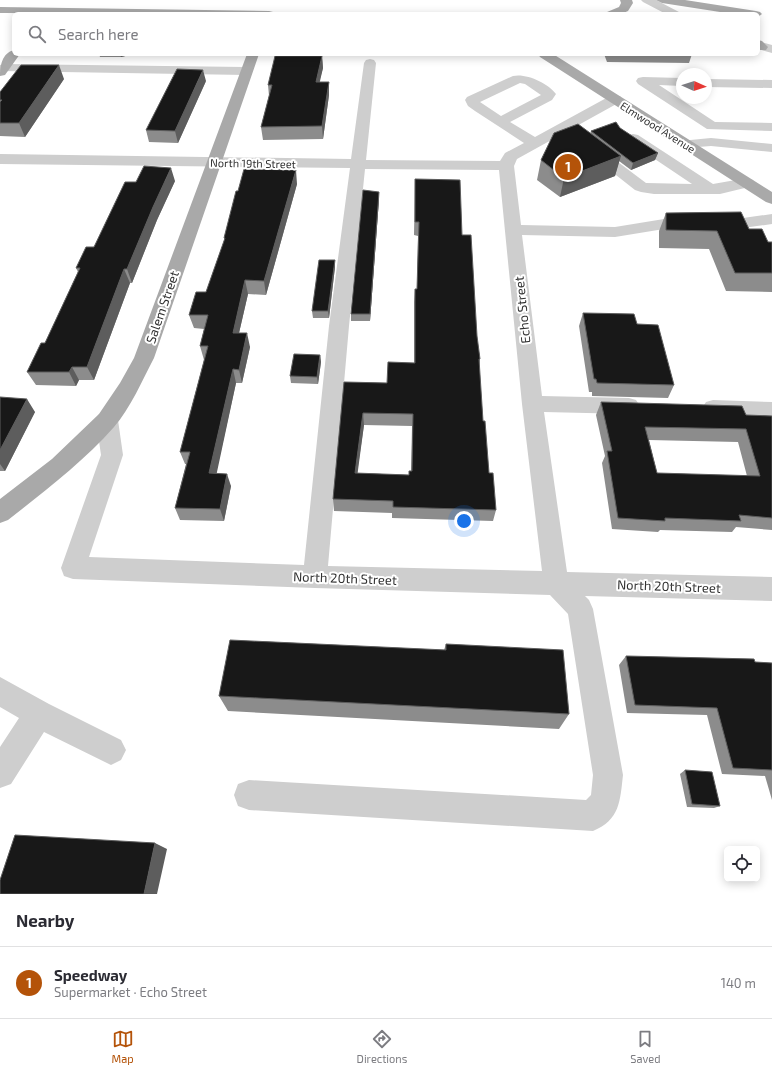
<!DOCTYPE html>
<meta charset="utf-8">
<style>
body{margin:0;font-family:"Exo 2",sans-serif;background:#f7f7f7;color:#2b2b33}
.controls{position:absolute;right:12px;bottom:12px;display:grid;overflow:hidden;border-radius:6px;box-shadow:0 2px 10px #0003}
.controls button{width:36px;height:36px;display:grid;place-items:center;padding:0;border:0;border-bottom:1px solid #e1e1e2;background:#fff;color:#2b2b33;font:20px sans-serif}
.compass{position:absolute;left:676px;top:68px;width:36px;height:36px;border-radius:50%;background:#fff;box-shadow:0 2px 10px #0003;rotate:93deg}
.you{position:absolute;left:464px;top:521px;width:14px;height:14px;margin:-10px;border:3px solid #fff;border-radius:50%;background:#1a73e8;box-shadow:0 0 0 6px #1a73e833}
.badge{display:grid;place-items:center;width:26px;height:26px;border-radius:50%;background:#b45309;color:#fff;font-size:13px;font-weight:700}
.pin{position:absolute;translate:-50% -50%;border:2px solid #fff;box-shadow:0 1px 4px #0006}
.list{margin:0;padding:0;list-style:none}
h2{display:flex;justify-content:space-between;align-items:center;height:52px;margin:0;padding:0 16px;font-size:17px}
h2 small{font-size:13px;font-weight:400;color:#7c7c81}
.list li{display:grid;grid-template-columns:26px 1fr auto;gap:12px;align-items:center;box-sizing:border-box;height:72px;padding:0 16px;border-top:1px solid #e1e1e2}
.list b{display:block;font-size:15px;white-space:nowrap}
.list p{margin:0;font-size:13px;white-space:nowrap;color:#7c7c81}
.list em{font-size:13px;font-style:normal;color:#7c7c81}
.icon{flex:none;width:22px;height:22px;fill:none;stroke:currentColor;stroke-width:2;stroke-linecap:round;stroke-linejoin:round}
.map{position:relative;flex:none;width:772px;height:894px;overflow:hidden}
.search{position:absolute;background:#fff;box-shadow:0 2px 10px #0003;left:12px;right:12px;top:12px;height:44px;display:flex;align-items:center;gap:10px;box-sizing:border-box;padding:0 14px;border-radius:6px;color:#7c7c81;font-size:15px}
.sheet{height:124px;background:#fff}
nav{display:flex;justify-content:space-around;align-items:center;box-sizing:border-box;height:56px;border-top:1px solid #e1e1e2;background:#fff;font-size:11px;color:#7c7c81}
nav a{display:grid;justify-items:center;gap:2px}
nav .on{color:#b45309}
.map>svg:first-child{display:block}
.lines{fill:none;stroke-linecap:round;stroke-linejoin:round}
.minor{fill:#cecece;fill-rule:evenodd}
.major{fill:#a9a9a9;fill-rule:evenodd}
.wall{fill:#8c8c8c;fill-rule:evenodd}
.shaded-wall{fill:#5d5d5d}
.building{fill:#181818;stroke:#5d5d5d;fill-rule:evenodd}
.labels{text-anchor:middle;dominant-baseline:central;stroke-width:4;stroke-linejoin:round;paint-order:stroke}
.far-street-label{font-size:11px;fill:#313131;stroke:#fff}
.street-label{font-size:13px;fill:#313131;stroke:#fff}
</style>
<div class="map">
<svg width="772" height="894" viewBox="0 0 772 894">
<rect width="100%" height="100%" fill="#fff"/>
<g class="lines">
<path class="minor" d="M641,0h15l23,12 2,2h-15l-23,-12z
M758,41l14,4v8l-14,-4z
M370,59l4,1 2,3 -10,97 134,1 5,-8 19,-10 -49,-32 -7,-5 -3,-6 2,-3 46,-21c13,-3 35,7 43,18l-4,6 -42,22 25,15 75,-41h10l2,3 -2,3 -103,57 -3,7 7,59 94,2 49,-8h72l36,-5v10l-36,5h-72l-49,8 -93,-2 20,161 87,2 7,2 4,6 -4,6 -7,2 -85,-2 23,160 205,5v24l-187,-5 4,4 4,9 30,166c-3,26 -3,45 -30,56l-344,-21 -11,-4 -4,-11 4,-11 11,-4 337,20 5,-5 2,-20 -25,-161 -18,-19 -235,-7 -242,-9 -9,-3 -3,-8 40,-113 -5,-35 3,-6 8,-2 8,2 3,6 5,35 -34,102 215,8 25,-239 21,-158 -350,-4v-10l351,5 13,-96 2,-3zM520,83l5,1 16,11 -40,21 -21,-14zM365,169l134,1 23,234 20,167 -214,-5 21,-240z
M4,64l242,3 5,1 1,3 -1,3 -5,1 -246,-4v-6z
M643,77l39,1v8l-23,-1 56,37 57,1v8l-65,-2 -69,-45 -2,-3 2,-3z
M706,79l66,1v8l-66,-1z
M633,134l5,1 75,49 34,-6 6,2 2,3 -2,3 -33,8h-66l-13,-2 -6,-2 -47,-37 -2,-3 2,-3 5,-1 5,1 48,36 46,1 -64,-43 -2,-3 2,-3z
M711,138l61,6v8l-61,-6 -26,2 -5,-1 -2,-3 2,-3z
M713,400l59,2v16l-59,-2 -7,-2 -4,-6 4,-6z
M0,677l49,27 72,36 5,10 -5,10 -10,5 -67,-33 -33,52 -11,4v-41l19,-29 -19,-11z"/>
<path class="major" d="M620,0h12l1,3 -5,8 -7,3h-16l2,-2 12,-5 2,-4z
M656,0h29l71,11 4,1 2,2 -4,3v-3h-25l-71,-11z
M0,7l269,4 4,1 2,2 -275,-1z
M758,40l4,1 6,6 -2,3h-8z
M14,50v4h6l-15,21 -5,1c0,-10 2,-23 14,-26z
M247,54h12l-105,304c-11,21 -24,51 -40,69 -31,35 -69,64 -106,93l-8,3v-24l52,-40 47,-45 21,-31 14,-25z
M538,54h15l219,138v12l-6,-2 -226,-145z"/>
</g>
<path class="wall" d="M99,54h35l-13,3h-21z
M604,54h88l-3,9 -82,-1z
M322,56l1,12 -4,14h10v13l-6,44 -60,1 -2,-13 8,-31 -1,-11z
M64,79l-39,58 -25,-1v-44z
M206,81l-28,62 -29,-1 -3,-12z
M620,128l38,25 -3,7 -24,10 -12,-9 -4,15 -55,21 -23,-17 4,-20 49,-26 1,-3z
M415,179l47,56 18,124 -1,6 4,56 6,52 7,37 -3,11 -101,-3v-5l-58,-2 -1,-12 11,-117 43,1 27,-20v-61l1,-13h2l1,-53 -4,-1zM364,425l48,1 -1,45 -2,4 -52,-2z
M175,181l-18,39 -25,63h-2l-36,97h-15l-3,6 -40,-1 -9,-13 18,-29 33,-71 -2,-4 18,-21 42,-65z
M297,184l-31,111 -18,-1 -9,39 11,14 -8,36h-6l-20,90 15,13 -7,35 -44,-1 -5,-12 11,-44h-1l-5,-12 24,-92 -4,-14 4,-17 -10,-1 -5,-13 17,-23 18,-51v-3l14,-47z
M379,199l-9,122h-19v-7z
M666,213l83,16 19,13h4v50l-46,-1 -17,-42 -50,-1v-17z
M335,267l-6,51h-16l-1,-7z
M583,313l54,11 37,61 -6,13 -76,-2v-4h-3l-10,-66z
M320,355l1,7 -3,22 -27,-1 -1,-7z
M0,397l35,15 -30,59h-5z
M601,402l145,13 26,1v114l-36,-3 -4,5 -72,-2 -2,2 -46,-3 -10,-66 3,-7 -9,-41zM649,440l89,2 9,34 -90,-3z
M446,644l123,70 -10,15 -331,-18 -9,-15 225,-46z
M626,656l146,7v137l-7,-24 -43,-2 -15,-59 -80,-2 -8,-48z
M685,770l35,36 -6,2 -27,-1 -7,-33z"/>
<path class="shaded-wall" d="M120,54h14l-13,3z
M322,56l1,12 -6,26 -1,-12z
M59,65l5,14 -39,58 -6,-14z
M203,70l3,11 -28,62 -3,-12z
M329,82v13l-6,44 -1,-13z
M658,153l-3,7 -24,10 2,-7z
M621,156l-6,20 -55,21 4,-19z
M171,168l4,13 -18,39 -25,63 -5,-14 26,-62z
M296,170l1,14 -31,111 -2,-14z
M379,192v7l-9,122v-7z
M335,260v7l-6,51 -1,-7z
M124,269l6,14 -36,97 -7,-13z
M245,280l3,14 -12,52 -3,-13z
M247,333l3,14 -8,36 -3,-13z
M320,355l1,7 -3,22 -1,-7z
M72,367l7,13 -3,6 -7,-14z
M233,369l3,14 -22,103 -5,-13z
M27,399l8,13 -30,59 -5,-7v-14z
M363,413l1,12 -8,60 -1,-12z
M227,474l4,12 -7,35 -4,-12z
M155,843l12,6 -10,45h-13z"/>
<path class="building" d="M275,56h47l-6,26h13l-7,44 -61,1 11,-42h-4z
M21,65h38l-40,58h-19v-21l2,-2h-2v-8z
M177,69l26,1 -28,61 -29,-1z
M616,122l4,6 38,25 -25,10 -42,-32z
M578,124l43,32 -57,22 -23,-18 13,-27z
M144,166l27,2 -18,39 -26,62h-3l-37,98h-15l-3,5h-42l14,-29h4l35,-75h-4l10,-21h8l31,-65h11z
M244,169l52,1 -32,111 -19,-1 -12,53h14l-8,37 -6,-1 -24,104 18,1 -7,35 -45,-1 15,-56h-10l28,-106h-8l8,-31h-19l7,-23h10l19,-54h-1l12,-47h2z
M415,179l45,1 2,55h9l6,101 3,23h-1l4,62h2l4,52h4l3,37 -103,-3v-6l-60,-2 11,-117 43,1 1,-21 27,1v-74h2l2,-67h-4zM363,413l50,1 -1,57h-3v4l-54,-2z
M363,190l16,2 -9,122h-19z
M741,212l8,17h13l6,13h4v31h-37l-18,-42 -51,-1v-17z
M319,260h16l-7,51h-16z
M583,313l51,1 3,10 21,1 16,60 -77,-2 -1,-4h-2z
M294,354l26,1 -3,22 -27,-1z
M0,397l27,2 -27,51z
M601,402l141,4 4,9 26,1v102l-33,-3 2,6 -76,-3v3l-47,-3 -11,-67h5zM645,427l101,2 14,47 -103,-3z
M230,640l216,10v-6l117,6 6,64 -350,-18z
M626,656l128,3 1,3 17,1v107l-39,-2 -16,-60 -82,-3z
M685,770l27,2 8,34 -28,-2z
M15,835l140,8 -11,51h-144v-14z"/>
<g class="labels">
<g class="far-street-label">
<text transform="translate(658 127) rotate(32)">Elmwood Avenue</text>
<text transform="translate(253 163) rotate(1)">North 19th Street</text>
</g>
<g class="street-label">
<text transform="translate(162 307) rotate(-71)">Salem Street</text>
<text transform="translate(522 310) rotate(-96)">Echo Street</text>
<text transform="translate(345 578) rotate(2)">North 20th Street</text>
<text transform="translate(669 586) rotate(2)">North 20th Street</text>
</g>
</g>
</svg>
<div class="controls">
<button><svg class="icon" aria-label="locate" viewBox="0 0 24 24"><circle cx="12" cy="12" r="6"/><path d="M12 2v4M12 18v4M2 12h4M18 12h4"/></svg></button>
</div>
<svg class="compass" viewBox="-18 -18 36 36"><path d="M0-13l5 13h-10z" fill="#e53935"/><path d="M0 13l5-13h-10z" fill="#7c7c81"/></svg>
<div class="you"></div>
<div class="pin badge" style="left:568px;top:167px">1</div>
<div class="search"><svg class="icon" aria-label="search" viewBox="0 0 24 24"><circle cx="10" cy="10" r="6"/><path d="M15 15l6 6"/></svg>Search here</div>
</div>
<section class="sheet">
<h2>Nearby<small></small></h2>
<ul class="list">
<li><span class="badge">1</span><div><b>Speedway</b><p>Supermarket · Echo Street</p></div><em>140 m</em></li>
</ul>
</section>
<nav>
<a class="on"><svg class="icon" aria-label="map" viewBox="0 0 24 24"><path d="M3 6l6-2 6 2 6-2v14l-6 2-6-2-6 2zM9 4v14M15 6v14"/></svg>Map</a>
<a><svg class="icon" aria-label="directions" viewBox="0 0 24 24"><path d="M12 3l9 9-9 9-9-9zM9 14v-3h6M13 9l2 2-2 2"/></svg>Directions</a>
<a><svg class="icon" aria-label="saved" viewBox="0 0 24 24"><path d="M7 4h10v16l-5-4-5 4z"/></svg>Saved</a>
</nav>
